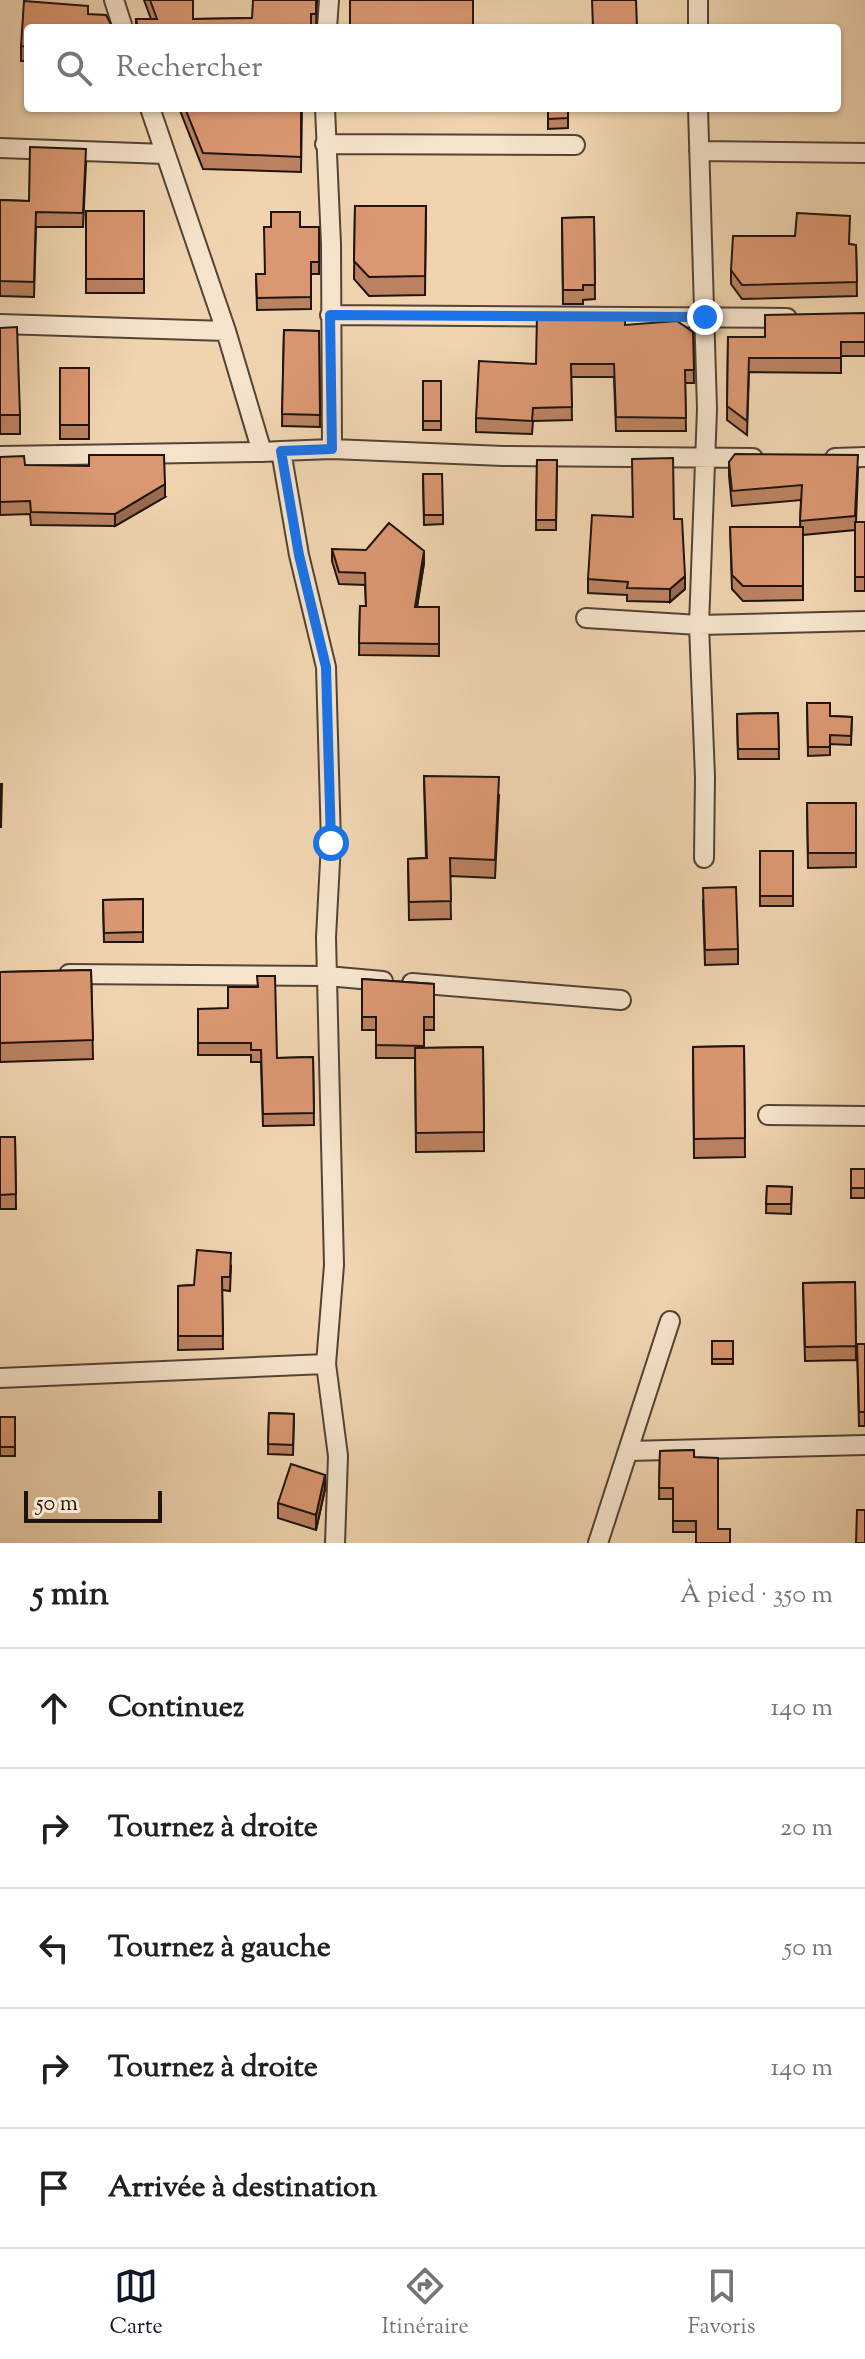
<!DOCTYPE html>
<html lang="fr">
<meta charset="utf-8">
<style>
body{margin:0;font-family:"Sorts Mill Goudy",serif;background:#f6f6f6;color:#202124}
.scale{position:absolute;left:24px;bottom:20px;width:138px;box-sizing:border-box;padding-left:8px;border:4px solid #20130d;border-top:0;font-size:22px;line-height:28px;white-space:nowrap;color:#20130d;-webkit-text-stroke:6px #f5e3cb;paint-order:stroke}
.stop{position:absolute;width:24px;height:24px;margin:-18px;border:6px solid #1a73e8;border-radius:50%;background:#fff}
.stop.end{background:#1a73e8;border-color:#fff;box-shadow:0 2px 8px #0008}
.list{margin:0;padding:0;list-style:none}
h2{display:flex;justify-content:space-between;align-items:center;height:104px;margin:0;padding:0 32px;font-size:34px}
h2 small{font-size:26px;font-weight:400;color:#757577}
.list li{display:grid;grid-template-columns:52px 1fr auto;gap:24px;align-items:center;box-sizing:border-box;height:120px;padding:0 32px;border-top:2px solid #e0e0e0}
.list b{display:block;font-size:30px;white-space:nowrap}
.list em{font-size:26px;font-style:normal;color:#757577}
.icon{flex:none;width:44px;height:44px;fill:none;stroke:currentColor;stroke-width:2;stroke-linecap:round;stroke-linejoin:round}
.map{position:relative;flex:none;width:865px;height:1543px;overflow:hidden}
.search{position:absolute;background:#fff;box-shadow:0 2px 6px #0004;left:24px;right:24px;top:24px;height:88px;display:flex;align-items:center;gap:20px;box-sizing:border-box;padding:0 28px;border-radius:8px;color:#757577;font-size:30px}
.sheet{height:704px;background:#fff}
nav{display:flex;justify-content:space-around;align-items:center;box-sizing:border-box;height:112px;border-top:2px solid #e0e0e0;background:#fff;font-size:22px;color:#757577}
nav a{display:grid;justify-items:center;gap:4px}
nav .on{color:#111827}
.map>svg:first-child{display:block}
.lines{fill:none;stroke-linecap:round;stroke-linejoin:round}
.minor-casing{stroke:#544336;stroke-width:22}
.minor{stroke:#f5e3cb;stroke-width:18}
.wall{fill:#bb8261;stroke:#20130d;stroke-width:2}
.shaded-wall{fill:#996a4f;stroke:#20130d;stroke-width:2}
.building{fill:#da9771;stroke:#20130d;stroke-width:2}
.route{stroke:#1a73e8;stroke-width:10}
</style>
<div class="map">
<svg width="865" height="1543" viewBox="0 0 865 1543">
<rect width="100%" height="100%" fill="#efd4af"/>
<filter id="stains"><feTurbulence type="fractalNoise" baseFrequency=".0025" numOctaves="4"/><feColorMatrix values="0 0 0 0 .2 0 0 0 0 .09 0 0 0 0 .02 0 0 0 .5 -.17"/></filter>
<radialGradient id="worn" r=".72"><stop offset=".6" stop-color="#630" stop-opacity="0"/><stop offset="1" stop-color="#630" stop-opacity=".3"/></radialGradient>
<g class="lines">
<defs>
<path id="minor" d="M114,0l9,28
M327,28l2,-28
M698,28v-28
M150,108l76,223 36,121 19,-1
M325,108l6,136 1,205 -51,2 18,104 27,112 5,176 -5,94 8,328 -8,99 12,92 -3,87
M698,108l9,301 -8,216 6,152 -1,81
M325,144l250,1
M0,148l165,6
M699,151l166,2
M330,315l457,3
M0,324l226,7
M332,449l171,7 250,2
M0,456l262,-4
M835,458l30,-1
M586,618l113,7 166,-4
M69,974l258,2 56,5
M412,983l209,17
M768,1115l97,1
M0,1378l326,-14
M629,1451l236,-6
M598,1543l72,-222"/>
</defs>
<use href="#minor" class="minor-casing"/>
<use href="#minor" class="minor"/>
</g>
<path class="wall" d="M144,0h49v19l59,-1 65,-18 -1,28h-180v-9h15z
M28,28v33h-7v-15z
M179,108h123l-1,64 -98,-3z
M548,108l20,10v10l-20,1z
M86,163l-3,64h-47l-2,70 -34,-1v-96l29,1z
M355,206h71l-1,89 -56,1 -15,-17z
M86,211h58v82h-58z
M594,217l1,82 -12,1v4h-20l-1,-86z
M300,227h19v47h-8v35l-54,1 -1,-36h9z
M849,244l7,1 1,51 -115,3 -11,-15v-14z
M865,313v43h-24v17l-92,-1 -2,63 -20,-15 1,-83h37z
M0,328l20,87v19h-20z
M284,330l35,1 1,96 -38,-1z
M693,332l1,51h-9l1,48h-70l-2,-54h-43l1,43 -39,1 -1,13 -56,-2v-14l60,-54z
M60,368h29v71h-29z
M423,381h18v49h-18z
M0,457l25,8 140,32 -50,29 -84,-1 -1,-11 -30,1z
M537,460h20l-1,70h-20z
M729,462l129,7 -2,53h9v69h-10v-68v7l-52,5v65l-60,1 -11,-12 -2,-62h70l1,-27 -69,6 -3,-30z
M423,474l20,41v9l-19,1z
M633,517l41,2 11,70 -15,13 -43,-1v-6l-39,-2v-14z
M332,549l92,14 -7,44h22v49l-80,-1 1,-49h6l-1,-21 -26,-1 -7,-23z
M807,703l23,13 22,1 -1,28 -21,-1v11l-22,1z
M778,713l1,46h-41l-1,-45z
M424,776l75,19 -4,83 -45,-2 1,43 -42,1 -1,-61 18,-1z
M807,803h49v64l-48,1z
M760,851h33v55h-33z
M143,899v43h-39l-1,-42z
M703,902l35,47v15l-33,1z
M91,970l2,89 -93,3v-90z
M362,979l72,5v46h-10v18l59,-1 1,104 -68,1 -1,-94h-39v-28h-14z
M198,1009l79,49 36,-1 1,68 -51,1 -2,-64h-10v-7h-53z
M744,1046l1,111 -51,1 -1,-111z
M0,1137h15l1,72h-16z
M851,1169h14v29h-14z
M767,1186l25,1 -1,27 -25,-1z
M231,1266l-1,25 -8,-1 1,59 -45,1v-64l16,-1z
M855,1282l1,78 -51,1 -2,-78z
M712,1341h21v23h-21z
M857,1344h8v82h-6z
M269,1413l25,1 -1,41 -25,-1z
M0,1417h15v39h-15z
M694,1450l2,82h-23v-33h-14l1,-48z
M325,1489l-9,41 -38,-12v-15z"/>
<path class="shaded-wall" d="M165,484v13l-50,29v-12z
M424,551v12l-9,56v-12z
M685,576v13l-15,13v-13z
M325,1475v14l-9,41v-15z"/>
<path class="building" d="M150,0h43v19l59,-1 1,-18h63v14h-5v14h-173l-2,-9h21z
M350,0h123v28h-123z
M592,0h44l1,28h-44z
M24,1l64,5v8l18,1 7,13h-85v19l-7,-1z
M185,108h116v49l-98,-4z
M548,108h20v10l-20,1z
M30,147l56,2 -3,64 -47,-1 -2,70 -34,-1v-81l29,1z
M355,206h71l-1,70 -56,1 -15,-16z
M86,211h58v68h-58z
M271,212h29v15h19v35h-8v35l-54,1 -1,-24h9l-1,-47h7z
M797,213l53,3 -1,28 7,1 1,37 -115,3 -11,-15 2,-34h62z
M594,217l1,68h-12v5h-20l-1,-72z
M865,313v29h-24v16h-92l-2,63 -20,-15 1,-69h37v-22z
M537,315l88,5v5l52,-4 16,11 1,38h-9l1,48 -70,-1 -2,-53h-43l1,43 -39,1 -1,13 -56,-3 3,-57 57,3z
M17,327l3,88h-20v-87z
M284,330l35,1 1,84 -38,-1z
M60,368h29v57h-29z
M423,381h18v40h-18z
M735,454l123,1 -3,61 -55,5 2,-36 -70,6 -3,-29z
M89,455h75l1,29 -50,30 -84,-2 -1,-11 -30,1v-45l24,-1 1,9 64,1z
M673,458l1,61h8l3,57 -15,13 -43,-1 1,-6 -40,-3 4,-64 41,2 -1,-58z
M537,460h20l-1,60h-20z
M423,474h19l1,41h-19z
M855,522h10v55h-10z
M389,523l35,28 -9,56h24v37l-80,-1 1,-37h6l-1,-33 -26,-1 -7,-23 34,1z
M730,527h73v59h-60l-11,-11z
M807,703h23v13l22,1 -1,19 -21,-1v12h-22z
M778,713l1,36h-41l-1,-35z
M424,776l75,1 -4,83 -45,-2 1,43 -42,1 -1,-43 19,-1z
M0,784h2l-1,43h-1z
M807,803h49v50h-48z
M760,851h33v45h-33z
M736,887l2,62 -33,1 -2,-62z
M143,899v33l-39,1 -1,-33z
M91,970l2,70 -93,3v-71z
M257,976h18l2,82 36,-1 1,56 -51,1 -2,-64h-10v-7h-53v-34l30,-1v-21h30z
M362,979l72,5v33h-10v29l-48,-1v-28h-14z
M744,1046l1,92 -51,1 -1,-92z
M483,1047l1,85 -68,1 -1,-85z
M0,1137h15l1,57 -16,1z
M851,1169h14v19h-14z
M767,1186l25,1 -1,17h-25z
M197,1250l34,3 -1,24h-8l1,59h-45v-50l16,-1z
M855,1282l1,64 -51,1 -2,-64z
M712,1341h21v18h-21z
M857,1344h8v68h-6z
M269,1413l25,1 -1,31 -25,-1z
M0,1417h15v30h-15z
M694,1450v7l24,1v71h12v14h-34v-22h-23v-33h-14l1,-37z
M291,1464l34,11 -9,40 -38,-12z
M857,1510h8v33h-9z"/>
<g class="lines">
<path class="route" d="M331,843l-5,-176 -27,-112 -18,-104 51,-2 -2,-134 375,2"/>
</g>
<rect width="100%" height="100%" filter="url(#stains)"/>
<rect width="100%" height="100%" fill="url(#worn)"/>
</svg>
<div class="scale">50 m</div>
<div class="stop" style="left:331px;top:843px"></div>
<div class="stop end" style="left:705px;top:317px"></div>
<div class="search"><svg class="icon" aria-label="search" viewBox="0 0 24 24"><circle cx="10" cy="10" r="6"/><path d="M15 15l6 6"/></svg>Rechercher</div>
</div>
<section class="sheet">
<h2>5 min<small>À pied · 350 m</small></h2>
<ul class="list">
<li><svg class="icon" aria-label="ahead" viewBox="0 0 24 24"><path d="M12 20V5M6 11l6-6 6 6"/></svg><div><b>Continuez</b></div><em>140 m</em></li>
<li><svg class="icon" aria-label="right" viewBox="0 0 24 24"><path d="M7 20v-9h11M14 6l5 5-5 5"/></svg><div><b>Tournez à droite</b></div><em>20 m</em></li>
<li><svg class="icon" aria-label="left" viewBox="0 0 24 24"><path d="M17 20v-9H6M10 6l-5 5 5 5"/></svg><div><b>Tournez à gauche</b></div><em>50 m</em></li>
<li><svg class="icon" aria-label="right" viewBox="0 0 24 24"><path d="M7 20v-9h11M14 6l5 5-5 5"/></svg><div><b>Tournez à droite</b></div><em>140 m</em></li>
<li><svg class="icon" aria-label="arrive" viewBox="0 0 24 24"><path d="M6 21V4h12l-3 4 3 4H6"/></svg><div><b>Arrivée à destination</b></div></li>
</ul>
</section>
<nav>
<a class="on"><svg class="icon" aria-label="map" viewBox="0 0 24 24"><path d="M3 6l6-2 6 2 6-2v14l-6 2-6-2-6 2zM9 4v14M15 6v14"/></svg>Carte</a>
<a><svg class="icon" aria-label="directions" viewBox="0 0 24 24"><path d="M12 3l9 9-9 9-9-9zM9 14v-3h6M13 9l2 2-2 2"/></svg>Itinéraire</a>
<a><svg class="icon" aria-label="saved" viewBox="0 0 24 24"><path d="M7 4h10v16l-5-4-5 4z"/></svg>Favoris</a>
</nav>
